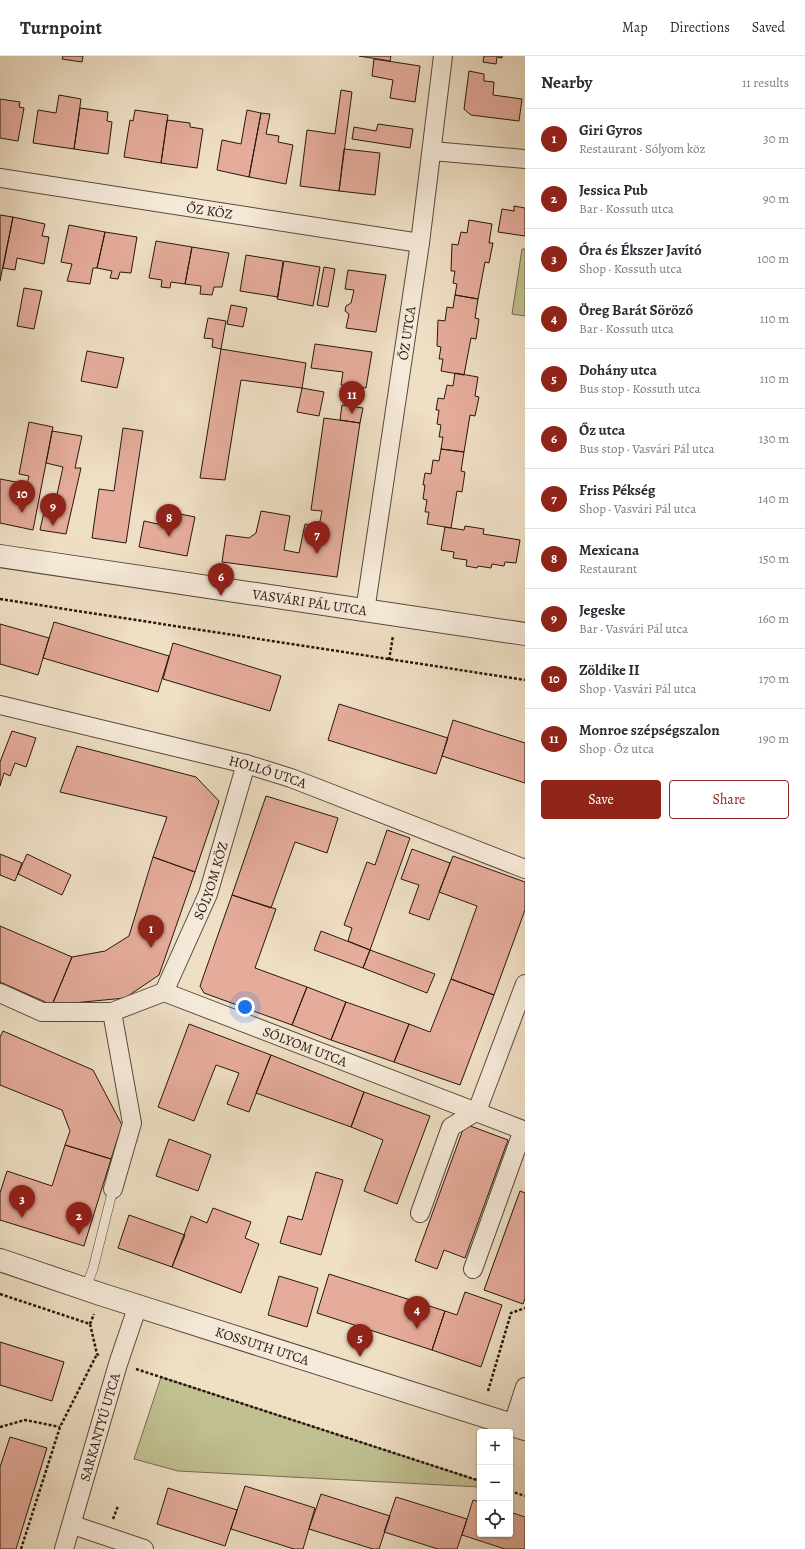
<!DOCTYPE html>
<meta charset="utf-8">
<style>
body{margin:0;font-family:Alegreya,serif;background:#f2f2f3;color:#2b2b33}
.controls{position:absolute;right:12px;bottom:12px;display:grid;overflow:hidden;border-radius:4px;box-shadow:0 1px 3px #0004}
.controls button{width:36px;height:36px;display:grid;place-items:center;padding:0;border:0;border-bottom:1px solid #e1e1e2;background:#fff;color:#2b2b33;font:20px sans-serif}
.you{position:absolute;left:245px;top:951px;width:14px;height:14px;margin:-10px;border:3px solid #fff;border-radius:50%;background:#1a73e8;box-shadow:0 0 0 6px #1a73e833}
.badge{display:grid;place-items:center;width:26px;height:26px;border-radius:50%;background:#8f2418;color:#fff;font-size:13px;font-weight:700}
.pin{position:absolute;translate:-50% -33px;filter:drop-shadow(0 1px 2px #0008)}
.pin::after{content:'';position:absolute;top:21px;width:14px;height:12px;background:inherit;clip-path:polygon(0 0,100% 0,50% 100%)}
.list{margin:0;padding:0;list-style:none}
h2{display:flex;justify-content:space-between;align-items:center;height:52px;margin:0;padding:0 16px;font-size:17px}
h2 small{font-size:13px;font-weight:400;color:#7c7c81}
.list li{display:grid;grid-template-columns:26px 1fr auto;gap:12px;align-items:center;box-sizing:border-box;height:60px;padding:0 16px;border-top:1px solid #e1e1e2}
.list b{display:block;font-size:15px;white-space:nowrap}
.list p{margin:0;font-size:13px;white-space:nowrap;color:#7c7c81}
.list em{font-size:13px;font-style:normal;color:#7c7c81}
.actions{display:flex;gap:8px;padding:12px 16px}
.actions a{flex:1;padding:9px 0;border:1px solid #8f2418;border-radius:4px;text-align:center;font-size:14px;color:#8f2418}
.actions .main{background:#8f2418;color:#fff}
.icon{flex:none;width:22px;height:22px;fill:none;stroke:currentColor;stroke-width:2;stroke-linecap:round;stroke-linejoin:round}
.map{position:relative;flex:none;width:525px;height:1493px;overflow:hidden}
header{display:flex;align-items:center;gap:24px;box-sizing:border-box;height:56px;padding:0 20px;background:#fff;border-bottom:1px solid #e1e1e2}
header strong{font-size:19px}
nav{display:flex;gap:22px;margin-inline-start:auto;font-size:14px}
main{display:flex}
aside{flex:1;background:#fff}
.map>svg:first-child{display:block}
.green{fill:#c0c090;stroke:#746c50}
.building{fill:#e5ac9b;stroke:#271710}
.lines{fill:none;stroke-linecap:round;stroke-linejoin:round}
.service-casing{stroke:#59493d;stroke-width:10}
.minor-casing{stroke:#59493d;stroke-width:20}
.tertiary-casing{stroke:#59493d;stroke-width:24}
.path{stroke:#271710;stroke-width:2.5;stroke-dasharray:3 2;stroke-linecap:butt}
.service{stroke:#f5ead9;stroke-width:9}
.minor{stroke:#f5ead9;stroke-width:18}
.tertiary{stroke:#f5ead9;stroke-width:22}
.labels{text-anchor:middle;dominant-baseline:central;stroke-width:4;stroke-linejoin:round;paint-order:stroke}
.street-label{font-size:14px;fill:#271710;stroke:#f5ead9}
</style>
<header>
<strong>Turnpoint</strong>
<nav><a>Map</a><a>Directions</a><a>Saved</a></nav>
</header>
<main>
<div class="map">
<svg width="525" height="1493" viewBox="0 0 525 1493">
<rect width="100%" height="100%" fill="#efdfc5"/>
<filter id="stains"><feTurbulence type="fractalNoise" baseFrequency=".005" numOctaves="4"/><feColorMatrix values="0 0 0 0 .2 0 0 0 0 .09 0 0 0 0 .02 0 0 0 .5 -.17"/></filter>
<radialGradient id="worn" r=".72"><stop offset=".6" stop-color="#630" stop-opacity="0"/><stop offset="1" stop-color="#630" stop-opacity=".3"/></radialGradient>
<path class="green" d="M522,193h3v67l-13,-2z
M161,1321l319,104v6l-302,-16 -44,-12z"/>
<path class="building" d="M63,0h20l-1,6 -20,-3z
M359,0h32l-1,5z
M484,0h18v2l-5,-1 -1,7 -13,-2z
M374,3l46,7 -5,36 -25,-4 3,-18 -21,-4z
M469,15l15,3v7l10,1 -1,13 29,4 -3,22 -48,-6 -7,-6z
M341,34l11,2 -13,99 -39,-5 7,-56 28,4z
M59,39l22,4 -7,50 -41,-6 5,-33 18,3z
M0,43l20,3 -1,5 5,1 -6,33 -18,-3z
M80,52l28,4 -1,9 5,1 -4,32 -34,-5z
M135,54l33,5 -7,48 -37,-6 6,-37 3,1z
M247,54l14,3 -12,64 -32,-7 5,-30 19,4z
M261,57l9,1 -4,20 13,2 -1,6 15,3 -7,39 -37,-7z
M167,64l23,3v4l13,2 -6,39 -36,-5z
M378,68l35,5 -3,19 -58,-9 2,-12 22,4z
M344,93l36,4 -5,42 -36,-4z
M514,150l11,2v28l-27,-4 4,-23 12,2z
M0,159l13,2 -13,64z
M13,161l32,7 -3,12 7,1 -5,27 -27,-6 -2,12 -12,-2z
M469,164l23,4 -3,19h4l-4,20 -4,-1 -7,37 -23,-4 2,-11 -4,-1 2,-12h-4l1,-27 6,1 3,-13 6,1z
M69,169l36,7 -8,36h-4l-3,16 -23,-3 5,-17 -11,-2z
M105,176l32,5 -6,36 -11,-1 -2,7 -8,-1 2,-7 -15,-3z
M156,185l36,6 -7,37 -14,-2 -1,6 -9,-1 1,-7 -13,-2z
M192,191l37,6 -7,34h-8l-2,8 -12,-1 1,-8 -16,-2z
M246,199l37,6 -5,36 -38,-6z
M284,205l36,6 -7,39 -36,-7z
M324,211l11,2 -7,38 -11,-2z
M348,214l38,5 -10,57 -30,-4 3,-14 -4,-3 1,-5 5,-3 3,-13 -9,-1z
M24,232l18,3 -8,38 -17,-3z
M455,239l23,4 -3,19 4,1 -3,20 -5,-1 -7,37 -23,-4 2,-12h-4l2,-12 -4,-1 1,-26 7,1 2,-14 6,1z
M231,249l16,3 -4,19 -16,-3z
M208,262l18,3 -5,28 -9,-2 1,-8 -9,-1z
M315,288l57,8 -6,36 -25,-3 2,-13 -32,-4z
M221,293l85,14 -4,25 -61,-8 -16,100 -25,-2z
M87,295l37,7 -7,30 -36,-7z
M455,317l23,4 -3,19 4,1 -4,19 -5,-1 -6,37 -23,-3 2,-12h-4l2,-12 -4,-1 2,-14h-3l2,-12 6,1 3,-14 6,1z
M302,332l22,4 -5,24 -22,-4z
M342,349l21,3 -3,15 -20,-3z
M324,362l36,5 -23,154 -115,-15 4,-27 23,3 7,-5 5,-22 29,5 -6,34 15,3 6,-29 14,2 3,-15 -11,-1z
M29,366l24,5 -20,103 -33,-7v-44l27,5 2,-8 -10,-2z
M123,372l20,3 -17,112 -34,-5 7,-49 15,2z
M52,375l30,5 -7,32h6l-15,66 -26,-4 7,-32 9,1 7,-32 -17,-4z
M441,393l23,3 -3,19 4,1 -3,20 -5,-1 -6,37 -24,-4 2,-12h-4l2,-12 -4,-1 2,-14h-2l2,-12 6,1 2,-14 6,1z
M170,456l25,5 -8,39 -48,-9 5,-26 23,5z
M465,470l19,3 -1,5 37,6 -4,23 -11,-1 -1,4 -12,-2 -1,4 -13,-2 -1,2 -11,-2 1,-6 -14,-2 1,-6 -13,-2 4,-23 19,3z
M54,566l115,34 -11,36 -115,-34z
M0,568l49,14 -11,37 -38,-11z
M173,587l108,33 -11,35 -107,-32z
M339,648l109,34 -12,36 -108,-34z
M453,664l72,23v40l-83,-27z
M12,675l24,7 -10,29 -11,-4 -5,13 -6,-3 -4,13v-24z
M77,690l119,31 23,24 -24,71 -42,-15 14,-40 -107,-25z
M266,740l72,22 -11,35 -32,-11 -24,66 -39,-13z
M387,774l23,8 -40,112 -22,-9 4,-13 -8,-3 23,-63 8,3z
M412,793l38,14 -21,57 -20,-7 10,-28 -18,-6z
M0,798l22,9 -7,18 -15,-6z
M27,798l44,21 -9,20 -44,-21z
M453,800l72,26v28l-31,85 -43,-16 26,-73 -38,-14z
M153,801l42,15 -36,103 -34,23 -73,7 20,-48 33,-6 24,-15z
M232,839l44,14 -21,59 52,19 -15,38 -88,-32 -4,-7z
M0,870l72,31 -20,48 -52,-23z
M321,875l49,19 -7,18 -49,-18z
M370,894l65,24 -8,19 -64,-25z
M451,923l43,16 -34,90 -66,-23 15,-38 21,8z
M307,931l39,15 -15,38 -39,-15z
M346,946l63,22 -15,38 -63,-22z
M189,968l82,31 -22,57 -22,-8 12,-31 -23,-8 -22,56 -36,-14z
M3,975l90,39 29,55 -11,34 -46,-14 5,-14 -8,-21 -62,-25v-48z
M271,999l93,37 -13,35 -95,-34z
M364,1036l66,24 -33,88 -33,-13 19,-51 -32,-13z
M465,1068l43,16 -43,118 -21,-8 -7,19 -22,-8z
M169,1083l42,16 -13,36 -42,-15z
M65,1089l46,14 -27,87 -84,-26v-27l7,-22 45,15z
M316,1116l27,8 -22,75 -41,-12 8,-27 14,4z
M520,1135l5,2v105l-2,6 -39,-14z
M213,1152l38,14 -6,16 14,6 -18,49 -69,-26 19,-51 16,7z
M129,1159l56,20 -13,32 -54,-19z
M329,1218l116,37 -13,39 -115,-37z
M279,1220l39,12 -11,39 -39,-12z
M465,1236l37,13 -21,62 -49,-17 13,-39 12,4z
M0,1286l64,20 -12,39 -52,-16z
M10,1381l37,11 -31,101h-16v-82z
M245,1430l70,22 -12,41h-9l-63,-20z
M168,1432l69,22 -12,36 -68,-22z
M321,1438l69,22 -11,33h-6l-64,-20z
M396,1441l71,22 -10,30h-19l-54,-17z
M473,1444l7,2v32h30v-22l15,5v32h-20l-43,-14z"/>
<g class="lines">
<defs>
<path id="service" d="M85,1233l8,-20 20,-80"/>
<g id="minor">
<path d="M432,95l93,8"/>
<path id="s1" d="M0,122l420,65"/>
<path id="s2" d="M365,555l55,-368 23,-187"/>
<path id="s3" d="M0,649l246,59 45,14 234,91"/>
<path id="s4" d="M164,936l44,-98 38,-130"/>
<path id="s5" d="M0,937l42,19h70l52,-20 359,138 -50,139"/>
<path d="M112,956l20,111 -19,66"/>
<path d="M420,1157l31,-86 26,-16 48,-127"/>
<path d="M513,1368l12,-37"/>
<path d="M73,1469l71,24"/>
<path id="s6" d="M64,1493l54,-185 20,-59"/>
</g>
<g id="tertiary">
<path id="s7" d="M0,500l525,78"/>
<path id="s8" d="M0,1204l100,34 425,135"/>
</g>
</defs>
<use href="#service" class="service-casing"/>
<use href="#minor" class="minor-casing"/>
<use href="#tertiary" class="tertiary-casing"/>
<path class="path" d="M0,543l525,81
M389,604l4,-24
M0,1238l90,30 7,30 3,2
M90,1268l4,-10
M136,1313l344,112
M488,1335l23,-78 14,-5
M0,1371l25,-7 35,7
M510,1435l15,5
M113,1463l5,-13
M21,1493l39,-122 37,-73"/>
<use href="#service" class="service"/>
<use href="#minor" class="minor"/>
<use href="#tertiary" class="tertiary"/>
</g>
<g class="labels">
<g class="street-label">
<text stroke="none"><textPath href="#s1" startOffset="212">ŐZ KÖZ</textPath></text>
<text stroke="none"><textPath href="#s2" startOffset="281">ŐZ UTCA</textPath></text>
<text stroke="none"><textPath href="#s7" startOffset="313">VASVÁRI PÁL UTCA</textPath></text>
<text stroke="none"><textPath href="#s3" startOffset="276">HOLLÓ UTCA</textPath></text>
<text stroke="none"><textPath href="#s4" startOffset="121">SÓLYOM KÖZ</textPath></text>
<text stroke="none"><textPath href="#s5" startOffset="323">SÓLYOM UTCA</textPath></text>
<text stroke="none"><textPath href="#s8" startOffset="276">KOSSUTH UTCA</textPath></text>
<text stroke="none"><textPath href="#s6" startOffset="127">SARKANTYÚ UTCA</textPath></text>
</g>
</g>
<rect width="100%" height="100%" filter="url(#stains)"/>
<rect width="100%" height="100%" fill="url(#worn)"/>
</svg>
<div class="controls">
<button>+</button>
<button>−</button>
<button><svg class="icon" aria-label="locate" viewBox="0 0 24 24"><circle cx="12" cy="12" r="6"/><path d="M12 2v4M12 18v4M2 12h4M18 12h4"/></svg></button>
</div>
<div class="you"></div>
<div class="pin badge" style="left:151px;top:892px">1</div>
<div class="pin badge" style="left:79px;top:1179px">2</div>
<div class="pin badge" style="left:22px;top:1162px">3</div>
<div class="pin badge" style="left:417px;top:1273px">4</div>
<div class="pin badge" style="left:360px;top:1301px">5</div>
<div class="pin badge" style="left:221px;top:540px">6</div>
<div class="pin badge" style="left:317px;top:498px">7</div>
<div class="pin badge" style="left:169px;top:481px">8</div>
<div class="pin badge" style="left:53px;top:470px">9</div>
<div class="pin badge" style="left:22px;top:457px">10</div>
<div class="pin badge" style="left:352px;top:358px">11</div>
</div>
<aside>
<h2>Nearby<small>11 results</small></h2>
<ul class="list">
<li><span class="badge">1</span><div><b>Giri Gyros</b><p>Restaurant · Sólyom köz</p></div><em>30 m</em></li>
<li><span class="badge">2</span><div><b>Jessica Pub</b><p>Bar · Kossuth utca</p></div><em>90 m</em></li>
<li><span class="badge">3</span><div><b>Óra és Ékszer Javító</b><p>Shop · Kossuth utca</p></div><em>100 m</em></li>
<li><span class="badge">4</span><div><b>Öreg Barát Söröző</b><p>Bar · Kossuth utca</p></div><em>110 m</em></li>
<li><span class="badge">5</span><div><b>Dohány utca</b><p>Bus stop · Kossuth utca</p></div><em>110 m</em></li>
<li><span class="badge">6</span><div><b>Őz utca</b><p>Bus stop · Vasvári Pál utca</p></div><em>130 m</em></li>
<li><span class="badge">7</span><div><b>Friss Pékség</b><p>Shop · Vasvári Pál utca</p></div><em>140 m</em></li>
<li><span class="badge">8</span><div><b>Mexicana</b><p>Restaurant</p></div><em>150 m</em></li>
<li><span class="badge">9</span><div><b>Jegeske</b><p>Bar · Vasvári Pál utca</p></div><em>160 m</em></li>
<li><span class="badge">10</span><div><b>Zöldike II</b><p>Shop · Vasvári Pál utca</p></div><em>170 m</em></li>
<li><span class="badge">11</span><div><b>Monroe szépségszalon</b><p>Shop · Őz utca</p></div><em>190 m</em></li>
</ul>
<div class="actions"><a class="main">Save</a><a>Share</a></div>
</aside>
</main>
